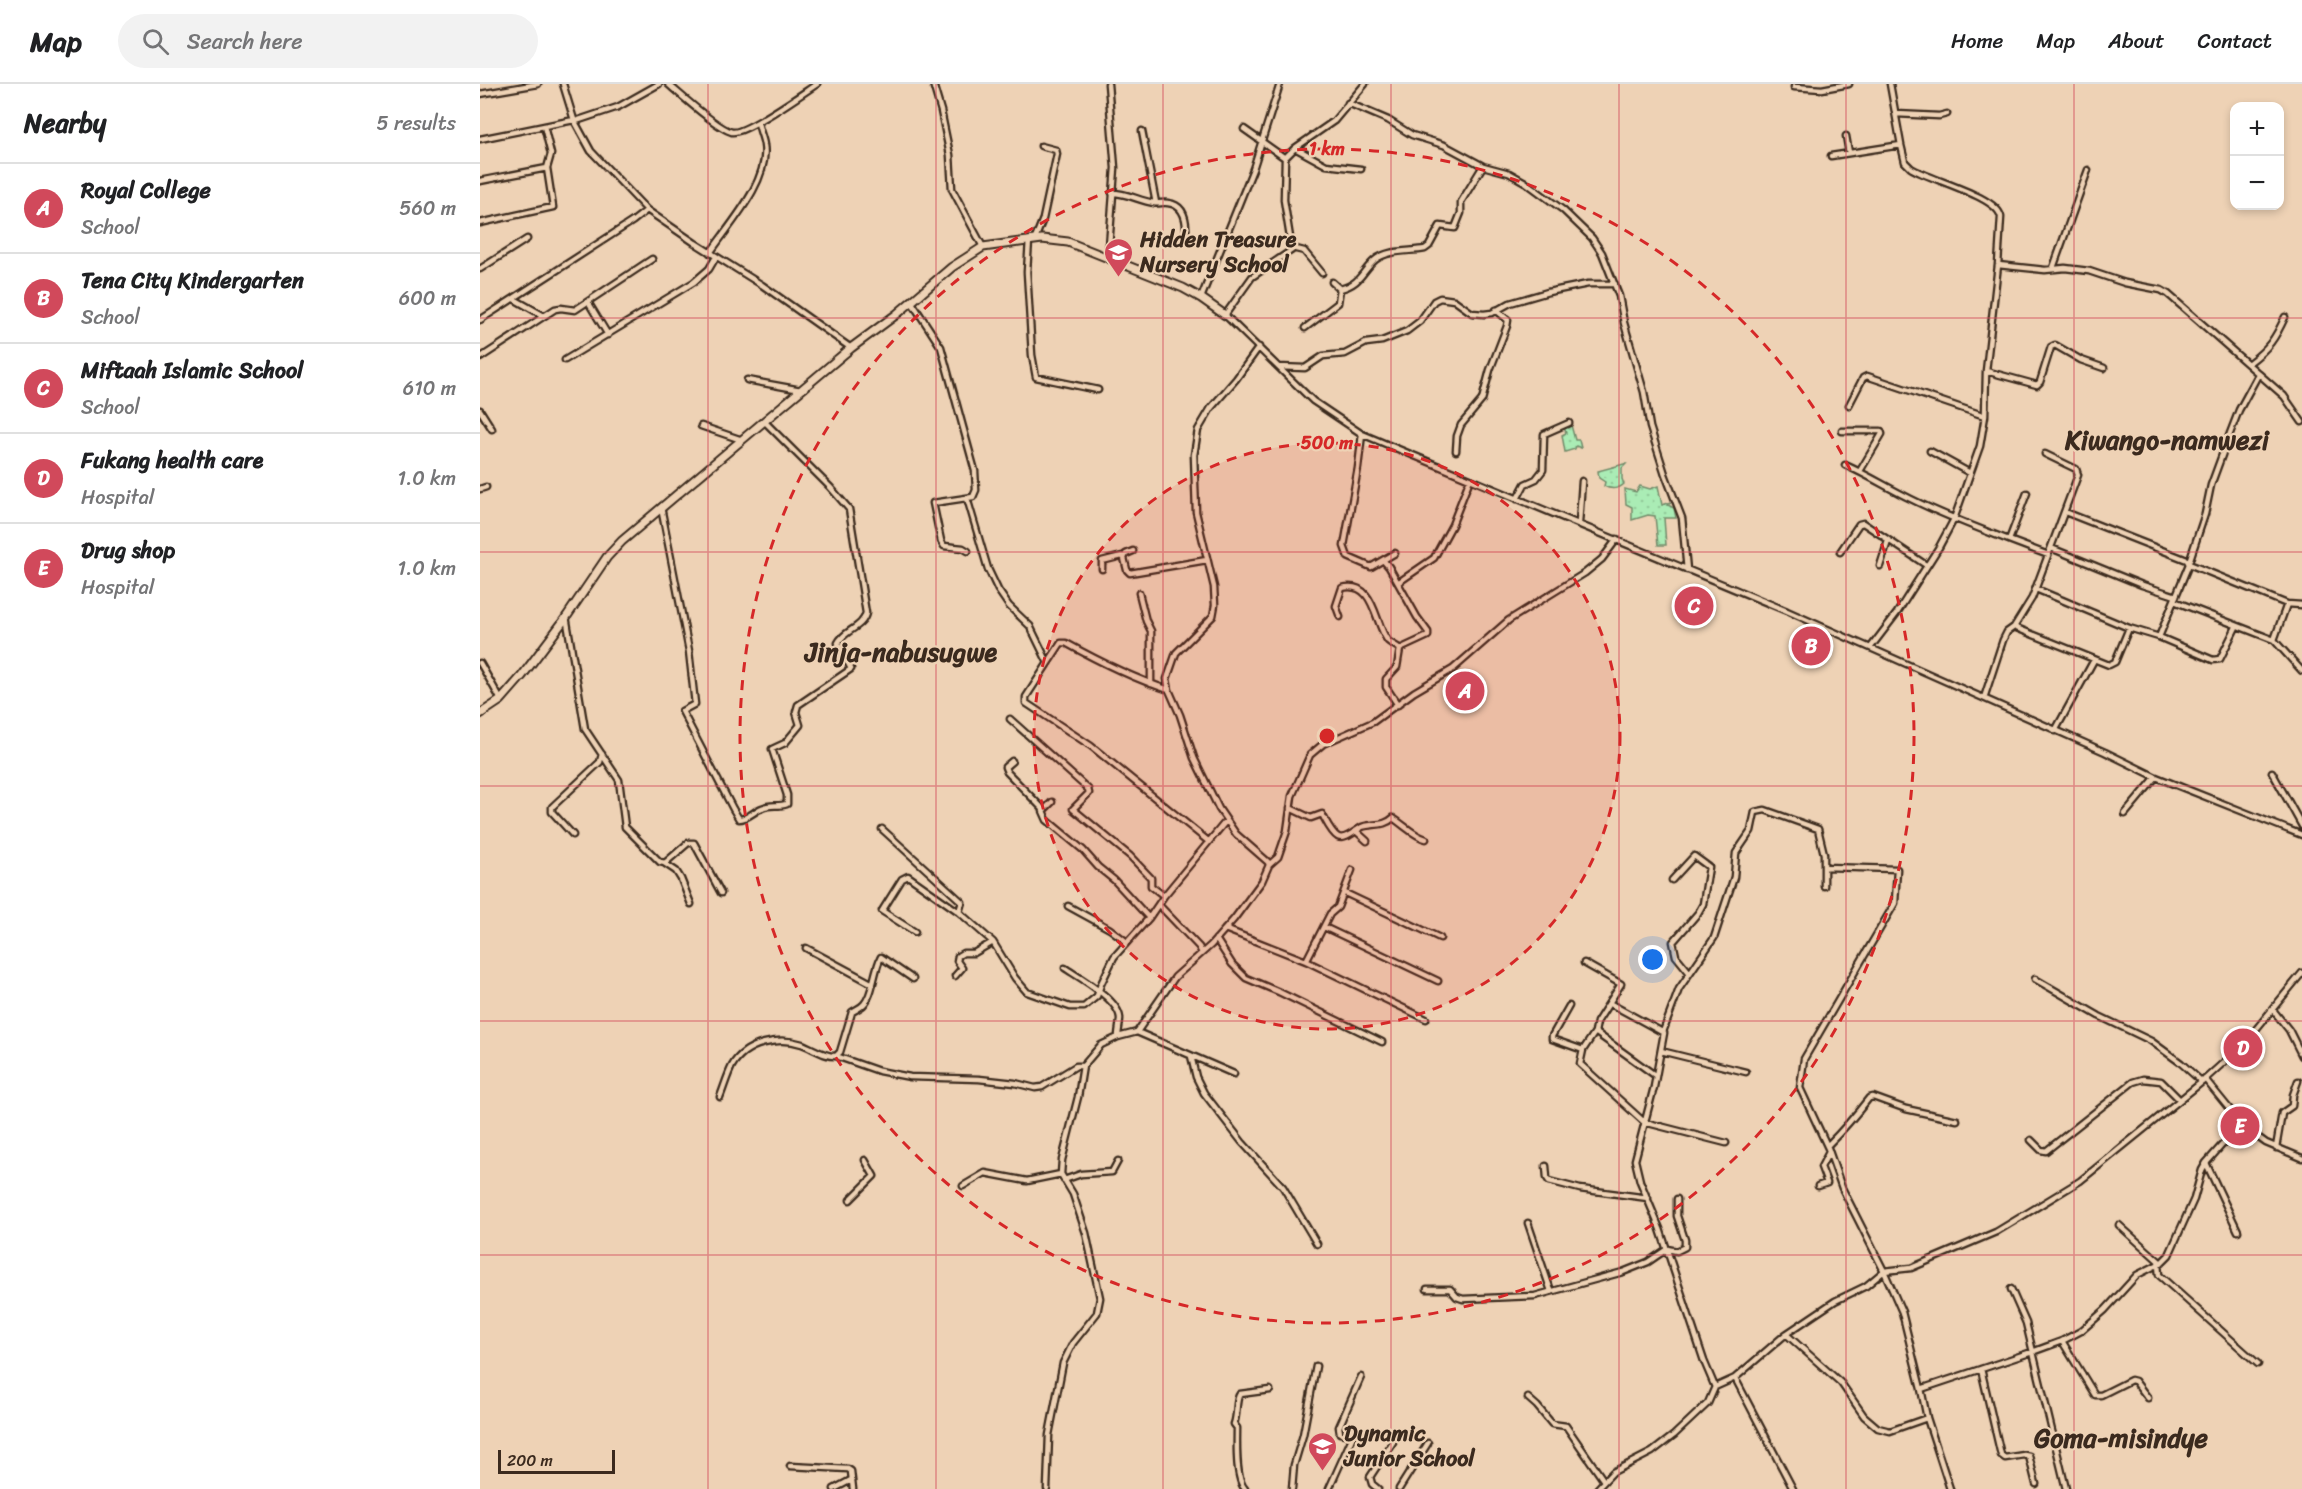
<!DOCTYPE html>
<meta charset="utf-8">
<style>
body{margin:0;font-family:Sriracha,sans-serif;background:#f2f2f2;color:#202124}
.controls{position:absolute;right:18px;top:18px;display:grid;overflow:hidden;border-radius:12px;box-shadow:0 3px 9px #0003}
.controls button{width:54px;height:54px;display:grid;place-items:center;padding:0;border:0;border-bottom:2px solid #e0e0e0;background:#fff;color:#202124;font:30px sans-serif}
.scale{position:absolute;left:18px;bottom:15px;width:117px;box-sizing:border-box;padding-left:6px;border:3px solid #3b2a1e;border-top:0;font-size:16px;line-height:21px;white-space:nowrap;color:#3b2a1e;-webkit-text-stroke:4px #eed2b5;paint-order:stroke}
.you{position:absolute;left:1173px;top:876px;width:21px;height:21px;margin:-15px;border:4px solid #fff;border-radius:50%;background:#1a73e8;box-shadow:0 0 0 9px #1a73e833}
.badge{display:grid;place-items:center;width:39px;height:39px;border-radius:50%;background:#d1495b;color:#fff;font-size:20px;font-weight:700}
.pin{position:absolute;translate:-50% -50%;border:3px solid #fff;box-shadow:0 2px 6px #0006}
.list{margin:0;padding:0;list-style:none}
h2{display:flex;justify-content:space-between;align-items:center;height:78px;margin:0;padding:0 24px;font-size:26px}
h2 small{font-size:20px;font-weight:400;color:#757577}
.list li{display:grid;grid-template-columns:39px 1fr auto;gap:18px;align-items:center;box-sizing:border-box;height:90px;padding:0 24px;border-top:2px solid #e0e0e0}
.list b{display:block;font-size:22px;white-space:nowrap}
.list p{margin:0;font-size:20px;white-space:nowrap;color:#757577}
.list em{font-size:20px;font-style:normal;color:#757577}
.icon{flex:none;width:33px;height:33px;fill:none;stroke:currentColor;stroke-width:2;stroke-linecap:round;stroke-linejoin:round}
.map{position:relative;flex:none;width:1822px;height:1405px;overflow:hidden}
header{display:flex;align-items:center;gap:36px;box-sizing:border-box;height:84px;padding:0 30px;background:#fff;border-bottom:2px solid #e0e0e0}
header strong{font-size:28px}
nav{display:flex;gap:33px;margin-inline-start:auto;font-size:21px}
.search{width:420px;height:54px;background:#f2f2f2;display:flex;align-items:center;gap:15px;box-sizing:border-box;padding:0 21px;border-radius:33px;color:#757577;font-size:22px}
main{display:flex}
aside{flex:1;background:#fff}
.map>svg:first-child{display:block}
.grass{fill:url(#grass-dots);stroke:#728b6a;stroke-width:1.5}
.lines{fill:none;stroke-linecap:round;stroke-linejoin:round}
.street-casing{stroke:#3b2a1e;stroke-width:9}
.secondary-casing{stroke:#3b2a1e;stroke-width:11}
.street{stroke:#eed2b5;stroke-width:4.5}
.secondary{stroke:#eed2b5;stroke-width:7}
.grid{fill:none;stroke:#d1495b;stroke-width:1.5;stroke-opacity:0.55}
.ring{fill:none;stroke:#d62828;stroke-width:3;stroke-dasharray:10 8}
.labels{text-anchor:middle;dominant-baseline:central;stroke-width:4.5;stroke-linejoin:round;paint-order:stroke}
.poi-label{font-size:22px;font-weight:bold;fill:#3b2a1e;stroke:#eed2b5;text-anchor:start}
.quarter-label{font-size:26px;font-weight:bold;fill:#3b2a1e;stroke:#eed2b5}
.centre{fill:#d62828;stroke:#eed2b5;stroke-width:3}
.ring-label{font-size:18px;text-anchor:middle;font-weight:bold;fill:#d62828;stroke:#eed2b5;stroke-width:4.5;stroke-linejoin:round;paint-order:stroke}
</style>
<header>
<strong>Map</strong>
<div class="search"><svg class="icon" aria-label="search" viewBox="0 0 24 24"><circle cx="10" cy="10" r="6"/><path d="M15 15l6 6"/></svg>Search here</div>
<nav><a>Home</a><a>Map</a><a>About</a><a>Contact</a></nav>
</header>
<main>
<aside>
<h2>Nearby<small>5 results</small></h2>
<ul class="list">
<li><span class="badge">A</span><div><b>Royal College</b><p>School</p></div><em>560 m</em></li>
<li><span class="badge">B</span><div><b>Tena City Kindergarten</b><p>School</p></div><em>600 m</em></li>
<li><span class="badge">C</span><div><b>Miftaah Islamic School</b><p>School</p></div><em>610 m</em></li>
<li><span class="badge">D</span><div><b>Fukang health care</b><p>Hospital</p></div><em>1.0 km</em></li>
<li><span class="badge">E</span><div><b>Drug shop</b><p>Hospital</p></div><em>1.0 km</em></li>
</ul>
</aside>
<div class="map">
<svg width="1822" height="1405" viewBox="0 0 1822 1405">
<defs>
<pattern id="grass-dots" width="8" height="8" patternUnits="userSpaceOnUse" patternTransform="scale(1.5)"><rect width="8" height="8" fill="#aaecb5"/><path d="M2 2h.1M6 6h.1" fill="none" stroke="#93cb9b" stroke-width="1.8" stroke-linecap="round"/></pattern>
</defs>
<rect width="100%" height="100%" fill="#eed2b5"/>
<filter id="ink" filterUnits="userSpaceOnUse"><feTurbulence type="fractalNoise" baseFrequency=".0167" numOctaves="2"/><feDisplacementMap in="SourceGraphic" scale="12" xChannelSelector="R" yChannelSelector="G"/><feConvolveMatrix kernelMatrix="1 2 1 2 8 2 1 2 1" color-interpolation-filters="sRGB"/></filter>
<g filter="url(#ink)">
<path class="grass" d="M1091,341l4,15h4l2,8 -5,-2 -1,3 -10,3 -3,-17 4,-2 -2,-6z
M1144,380h2l-4,4v11l2,5c-5,5 -13,6 -20,2l1,-4 -6,-4 -1,-7z
M1160,402l10,3 8,-3 4,19 10,-3 -4,3 6,3 2,10h-12l2,27h-8l-3,-29 -7,-1 -16,5v-13l-6,-3 -1,-15 11,3z"/>
<g class="lines">
<defs>
<path id="street" d="M83,0l11,36 17,31 56,59 48,33 67,42 89,63
M188,0c13,11 50,45 64,48 14,2 71,-39 85,-48
M453,0l8,27 9,44 2,34 31,58
M628,0l7,84 -7,91
M885,0l-31,37 -39,27 -10,10 -1,42 8,50 -40,27 -27,38 88,86 49,33 425,177 318,141 51,25 146,58
M1410,0l11,61
M1314,3l28,2 27,-5
M0,10l58,-10
M868,19l40,17 24,15 32,10 39,21 26,7 16,9 38,28 29,28 10,15 17,43 5,27 20,69 6,35 15,47 17,44 5,52
M1416,30l43,2 8,-2
M96,37l42,-14 41,-23
M764,45l41,29
M662,47l14,72
M1366,52l3,17
M0,55l94,-19
M815,64l31,17 35,4
M1351,72l70,-11 4,17 6,6c19,12 86,28 90,49l-3,48 -12,106 -1,45 -5,30 -26,73 -15,28 -42,66 -26,34
M0,97l67,-13
M632,109c16,0 27,8 42,10 5,1 9,-1 14,0 17,2 19,19 18,33
M0,139l73,-16 -6,-39 4,-14 -7,-28
M555,155l8,-20 14,-65 -1,-4 -15,-4
M549,156l-2,32 5,83 4,22 62,13
M812,164l12,3 18,22
M230,169c19,-28 60,-72 54,-108 -1,-8 -5,-15 -6,-23
M1518,181l47,5 20,-2 24,3 36,12 36,7 7,4 116,102 18,26
M1573,184l35,-98
M0,185l47,-30
M860,205c22,-6 21,-17 35,-29 14,-11 34,-8 50,-11l4,-3 11,-20 15,2 6,-15v-11l22,-36
M721,214l52,-129 27,-85
M34,215l30,17
M431,217l30,46 34,124 1,19 -3,7 -40,6 8,38 3,5 19,2 5,3
M108,218l20,33
M0,236l153,-99 14,-11
M825,244l33,-25 2,-14 -8,-7
M779,263l-23,32 -25,29 -13,22 -4,25 2,57 18,75 1,18 -2,11 -37,37 -9,26 2,11 11,25 14,43 25,51 17,25 32,28 1,3
M0,274l75,-49 6,-1 14,2 77,-51
M85,276l129,-78 15,-13 7,-12
M1769,279c20,-15 26,-24 36,-46
M798,283l27,1 18,-12 22,-2 21,-11 16,-2 25,-10 13,-10 14,-20 6,-3 14,2 18,13 12,1 8,-1 18,-10 38,-11 40,-8h27
M1506,287l51,14 3,-3 11,-35 4,-2 26,15 23,8
M267,296l54,10
M1369,321l14,-27 4,-2 118,40
M0,326l12,19
M221,342l41,14
M1362,347h39l1,3 -22,37
M882,350l-4,34 -14,78 4,11 23,10 24,-14
M976,367l1,-15 4,-11 21,-25 8,-30 17,-44 1,-6 -12,-10
M1450,367l40,22
M1365,381c23,10 43,23 66,34 44,22 91,38 137,56
M0,405l6,-2
M487,414l21,71 10,21 11,16 21,20 18,37
M1037,415l8,-15 11,-5 7,-9 1,-36 25,-11
M181,423l28,144 6,53 -13,7 51,98 6,10c9,0 15,-8 23,-11 8,-4 16,-1 25,-4v-9l-15,-46 13,-6 15,-18 -4,-13 2,-7 53,-36 -13,-26c6,-13 25,-15 28,-30l-17,-104 -19,-22 -66,-66
M1585,428l122,48 2,4 98,40 15,1
M1099,439l3,-42
M1529,456l18,-47
M1571,464l91,37 34,11
M653,467l-7,3 -2,4 3,12 3,3 77,-13
M1360,468l19,-28 4,-1 63,42
M903,476l6,7 28,50 11,15v4l-28,13 -3,18 -11,12v8l12,18
M1709,478l16,-48 6,-29 18,-49 10,-26 19,-35
M1400,482l8,-25
M622,485v-8l20,-5 2,2
M919,498l35,-24 18,-33 18,-46
M1556,505l93,39 30,9 54,23 7,-1 16,-32
M659,509l7,28 5,10v53
M1694,517l100,39 28,31
M86,532l19,113 34,51 6,47 35,35 5,1 23,-20h6l27,50
M860,533l-4,-11 6,-18c33,-8 32,35 46,53 3,3 9,5 12,8
M1534,543l95,38 6,-3 14,-34
M1679,553l30,-73
M1794,556l13,-36
M0,579l21,37
M689,606c-37,-12 -69,-28 -103,-47h-5l-35,54v6l65,43 117,95
M1504,614l19,-58 4,-8 7,-5 18,-29 46,-123 -2,-6 -31,-15
M530,635l78,70 1,4 -16,16 57,47 21,22v8l13,10
M1575,647l39,-71
M532,677l-7,6 2,5 36,37
M1792,688l30,54
M572,718l-9,9 4,9 36,30 15,17 16,13 35,38
M810,724l21,10 11,-4c4,7 9,19 16,23 7,4 18,-7 24,-10 11,-4 22,0 31,-9 11,7 21,18 33,21
M1645,730l31,-37
M402,745l80,73 -3,10 34,30 22,36 12,14 43,15h14l13,-11 4,-12 13,-27 35,-39 15,-22 62,-75
M876,747l11,10
M93,751l-21,-23v-5l48,-45 2,-8
M184,779l12,8 5,8 10,25
M1345,783l72,2 -2,34 -91,156 -4,29 28,60 14,40 42,83 18,41 19,77 111,-37 30,-11 19,-10 24,-21 32,-35 24,-12 8,-8 25,-56 8,-29 4,-7 16,-18 22,-18
M1192,796l22,-24 15,11 -6,37 -5,9 -25,29 3,14 13,16
M865,809l95,45
M679,821l40,42 3,6
M588,822l42,23 17,13
M844,843l114,54
M745,845l81,32 120,58
M435,848l-33,-21 20,-32 6,-3 51,36
M736,855l16,25 14,14 33,14 103,50
M326,864l65,35
M826,877l24,-47 8,-7 14,-37
M1104,879l37,21 -24,38 -2,10 61,44
M585,884c15,10 53,31 55,50 0,6 -2,13 -2,19
M475,892l7,-8 -5,-7 1,-5 5,-3h11l19,-11
M1555,895l64,37 52,25 30,22 21,19
M1129,919l55,30 -10,54 -19,73 5,21 20,48 44,132 11,26
M1089,922l-17,30v3l31,11
M1793,926l16,20 13,26
M657,948l97,42
M1115,948l-12,18 -3,14 64,58 82,21
M1183,948l16,-43 35,-51 20,-61 2,-24 15,-22 4,-19 10,-2 53,19 6,25v32
M1181,967l85,21
M356,972l4,-4 12,-40c4,-3 9,-4 12,-8 9,-9 10,-34 17,-47l32,22
M711,972l5,21 8,16 38,49 41,45 34,57
M1725,995l39,48 22,16 36,15
M240,1013c4,-10 7,-21 12,-31 13,-23 46,-30 70,-22 11,4 23,13 34,12l43,15 31,6 69,2 36,4 20,5 7,-1 34,-21h7
M1551,1056l10,10 5,1 87,-69 10,-3 18,2 19,19
M1347,1062c15,-15 29,-31 42,-48l4,-1 33,12 51,11
M1796,1064l6,-35 10,-7 1,-11 5,-14
M1726,1079l32,68
M1066,1082l1,12 2,3 31,8 68,9
M584,1096l17,-6 31,-2 6,-11
M483,1102l22,-13 42,8 34,-7
M1338,1102l9,-3 -6,-16 8,-15
M370,1116l24,-24 -9,-16
M1048,1139l23,68
M1639,1141l42,38
M1678,1180l1,11 99,89
M947,1205h23l7,8 6,2 72,-3 88,-24 25,-10 19,-13 10,2 8,-4v-7l-8,-24v-17
M1531,1205l15,34 40,166
M1306,1250l55,49 23,33 14,12 12,3 37,-13
M1582,1257l33,54h6l30,-15 4,1 13,17
M1501,1285l20,86 4,3 19,-3 5,1 7,28
M1255,1294l58,111
M1441,1305l6,29 23,71
M1048,1314l9,8 15,18 14,2 38,55
M310,1382l58,3 3,2 2,18
M354,1405l17,-9
M567,1405l2,-54 14,-72 10,-20 24,-30 3,-15 -14,-65 -13,-39 -12,-20 1,-14 16,-63 5,-31 18,-21 17,-8 19,-5 38,-55 36,-32 23,-26 28,-38 7,-16 9,-8 9,-26 5,-35 18,-41 13,-11 50,-22 41,-30 39,-23 56,-49 76,-47 17,-14 15,-20
M765,1405c-10,-10 -8,-47 -8,-61l-3,-4c4,-10 1,-24 6,-30l30,-4
M812,1405l2,-24 9,-30 13,-69
M849,1405l23,-51 -1,-3 -11,-2 -1,-6 22,-50
M898,1405l-6,-5 -2,-7 23,-35
M919,1405l29,-46
M1117,1405l16,-17 39,-20 22,-17 34,-32 7,-16 20,-9 51,-44 49,-33 31,-15 18,-15 27,-3 85,-36 84,-51 122,-99 42,-38 58,-71"/>
<path id="secondary" d="M0,630l21,-14 21,-24 43,-57 42,-62 15,-16 229,-193 46,-34 55,-47 31,-20 59,-8 26,3 115,46 18,10 24,17"/>
</defs>
<use href="#street" class="street-casing"/>
<use href="#secondary" class="secondary-casing"/>
<use href="#street" class="street"/>
<use href="#secondary" class="secondary"/>
</g>
</g>
<path class="grid" d="M228,0v1405M456,0v1405M683,0v1405M911,0v1405M1139,0v1405M1366,0v1405M1594,0v1405M0,234h1822M0,468h1822M0,702h1822M0,937h1822M0,1171h1822"/>
<circle cx="847" cy="652" r="293" fill="#d62828" fill-opacity=".12"/>
<g class="ring">
<circle cx="847" cy="652" r="293"/>
<circle cx="847" cy="652" r="587"/>
</g>
<defs>
<symbol id="school-pin" viewBox="-11 -11 22 30"><path d="M0 17L-7.5 6A9.5 9.5 0 1 1 7.5 6Z" fill="#d1495b" stroke="#eed2b5"/><path d="M0-5L7-2L0 1L-7-2ZM-4 1L0 2.5L4 1V4Q0 6-4 4Z" fill="#fff"/></symbol>
</defs>
<g fill-rule="evenodd">
<use href="#school-pin" x="622" y="152" width="33" height="45"/>
<use href="#school-pin" x="826" y="1346" width="33" height="45"/>
</g>
<g class="labels">
<g class="poi-label">
<text x="660" y="155">Hidden Treasure<tspan x="660" dy="25">Nursery School</tspan></text>
<text x="864" y="1349">Dynamic<tspan x="864" dy="25">Junior School</tspan></text>
</g>
<g class="quarter-label">
<text x="1687" y="356">Kiwango-namwezi</text>
<text x="421" y="568">Jinja-nabusugwe</text>
<text x="1641" y="1354">Goma-misindye</text>
</g>
</g>
<circle cx="847" cy="652" r="9" class="centre"/>
<g class="ring-label">
<text x="847" y="71">1 km</text>
<text x="847" y="365">500 m</text>
</g>
</svg>
<div class="controls">
<button>+</button>
<button>−</button>
</div>
<div class="scale">200 m</div>
<div class="you"></div>
<div class="pin badge" style="left:985px;top:607px">A</div>
<div class="pin badge" style="left:1331px;top:562px">B</div>
<div class="pin badge" style="left:1214px;top:522px">C</div>
<div class="pin badge" style="left:1763px;top:964px">D</div>
<div class="pin badge" style="left:1760px;top:1042px">E</div>
</div>
</main>
